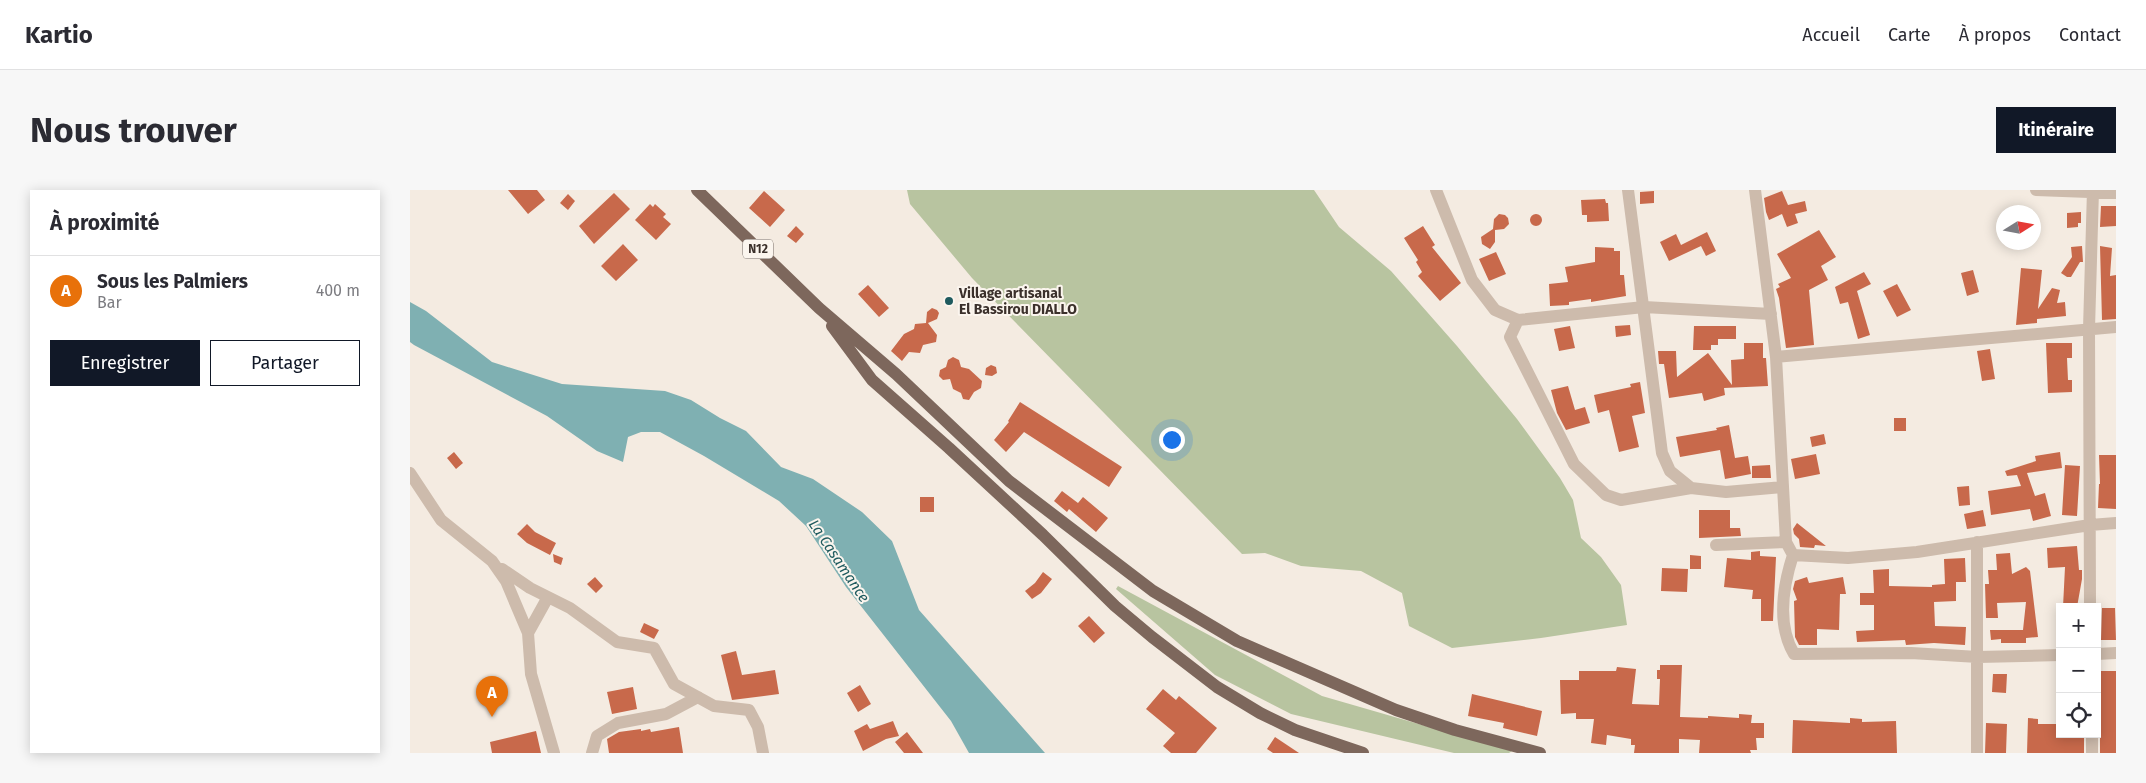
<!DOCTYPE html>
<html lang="fr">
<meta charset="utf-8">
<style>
body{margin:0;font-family:"Fira Sans",sans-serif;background:#f7f7f7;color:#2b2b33}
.controls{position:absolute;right:15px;bottom:15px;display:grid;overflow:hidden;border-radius:0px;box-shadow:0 2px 12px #0003}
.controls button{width:45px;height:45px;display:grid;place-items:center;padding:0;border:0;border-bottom:1px solid #e1e1e2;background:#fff;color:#2b2b33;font:25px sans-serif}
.compass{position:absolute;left:1586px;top:15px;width:45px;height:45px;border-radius:50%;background:#fff;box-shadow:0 2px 12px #0003;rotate:79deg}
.you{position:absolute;left:761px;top:249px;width:18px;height:18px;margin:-12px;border:4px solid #fff;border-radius:50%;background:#1a73e8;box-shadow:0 0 0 8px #1a73e833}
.badge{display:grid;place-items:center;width:32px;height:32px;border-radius:50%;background:#111827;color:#fff;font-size:16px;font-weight:700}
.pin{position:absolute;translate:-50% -41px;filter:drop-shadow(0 1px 2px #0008)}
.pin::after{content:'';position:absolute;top:26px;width:18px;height:15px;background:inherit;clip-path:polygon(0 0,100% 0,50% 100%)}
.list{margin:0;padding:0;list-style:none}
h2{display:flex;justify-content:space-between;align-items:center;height:65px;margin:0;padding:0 20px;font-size:21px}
h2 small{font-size:16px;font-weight:400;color:#7c7c81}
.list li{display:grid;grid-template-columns:32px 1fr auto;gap:15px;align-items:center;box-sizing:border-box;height:70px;padding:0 20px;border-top:1px solid #e1e1e2}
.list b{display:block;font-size:19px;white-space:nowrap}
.list p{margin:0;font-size:16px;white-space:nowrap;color:#7c7c81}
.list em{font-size:16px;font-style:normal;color:#7c7c81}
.actions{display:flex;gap:10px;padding:15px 20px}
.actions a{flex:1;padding:11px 0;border:1px solid #111827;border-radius:0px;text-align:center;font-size:18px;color:#111827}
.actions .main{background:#111827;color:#fff}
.icon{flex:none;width:28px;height:28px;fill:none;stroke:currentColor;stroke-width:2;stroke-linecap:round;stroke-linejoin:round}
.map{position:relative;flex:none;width:1706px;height:563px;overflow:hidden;border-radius:0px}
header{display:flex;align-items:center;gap:30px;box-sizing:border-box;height:70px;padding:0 25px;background:#fff;border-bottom:1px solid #e1e1e2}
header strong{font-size:24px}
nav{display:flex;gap:28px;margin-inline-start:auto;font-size:18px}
.intro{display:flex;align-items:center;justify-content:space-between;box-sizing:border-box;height:120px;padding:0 30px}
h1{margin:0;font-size:35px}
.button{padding:12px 22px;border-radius:0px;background:#111827;color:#fff;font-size:18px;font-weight:700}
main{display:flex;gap:30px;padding:0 30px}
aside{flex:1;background:#fff;border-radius:0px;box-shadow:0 2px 12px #0003}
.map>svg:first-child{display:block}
.green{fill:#b8c4a0}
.water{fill:#7fb0b2}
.building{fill:#c8694b}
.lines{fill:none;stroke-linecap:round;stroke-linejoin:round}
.minor{stroke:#cdbbac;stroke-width:12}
.major{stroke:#7d675c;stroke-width:12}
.poi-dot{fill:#1f5a5e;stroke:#fbf5ee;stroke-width:2}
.labels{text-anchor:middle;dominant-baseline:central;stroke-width:4;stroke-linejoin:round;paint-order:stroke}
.shield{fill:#fbf5ee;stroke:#756b66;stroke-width:1}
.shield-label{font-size:12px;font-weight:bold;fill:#3b302b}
.poi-label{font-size:14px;font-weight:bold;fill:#3b302b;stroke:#fbf5ee;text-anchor:start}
.water-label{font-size:15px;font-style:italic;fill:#1f5a5e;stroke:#fbf5ee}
</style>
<header>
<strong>Kartio</strong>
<nav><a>Accueil</a><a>Carte</a><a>À propos</a><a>Contact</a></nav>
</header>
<div class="intro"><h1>Nous trouver</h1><a class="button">Itinéraire</a></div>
<main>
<aside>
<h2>À proximité<small></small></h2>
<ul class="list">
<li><span class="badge" style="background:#e8710a">A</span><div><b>Sous les Palmiers</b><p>Bar</p></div><em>400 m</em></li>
</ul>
<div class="actions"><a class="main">Enregistrer</a><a>Partager</a></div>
</aside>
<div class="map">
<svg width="1706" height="563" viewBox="0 0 1706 563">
<rect width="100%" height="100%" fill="#f4ebe1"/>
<path class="green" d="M497,0h407l25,37 52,44 66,75 60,73 43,59 13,22 8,38 20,19 20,28 6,40 -86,13 -89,10 -43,-22 -7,-33 -41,-22 -60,-5 -36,-13 -23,1 -270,-276 -62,-74z
M708,396l204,110 190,55 -3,2h-55l-163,-39 -76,-39 -99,-86z"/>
<path class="water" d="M0,112l16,9 66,51 70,22 103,7 26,9 29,18 26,13 35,36 32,12 49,33 30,29 27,69 126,143h-76l-18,-32 -105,-134 -40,-61 -27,-25 -75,-45 -44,-24h-19l-13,5 -5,25 -26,-11 -50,-35 -133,-71 -4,-3z"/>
<path class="building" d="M98,0h29l8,10 -17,14z
M354,1l21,19 -15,17 -21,-19z
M1244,1v12l-14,1v-12z
M1372,1l6,14 17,-4 2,10 -12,3 3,9 -11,4 -5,-13 -13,6 -3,-8 -2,-14z
M204,3l16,16 -36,35 -15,-18z
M158,4l7,7 -7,9 -8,-7z
M1195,9l1,4h2l1,18 -22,1v-7h-5l-1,-15z
M240,14l3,3 2,-3 11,10 -3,3 8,7 -15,16 -21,-20z
M1691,16h15v20l-16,1z
M1671,22v11h-3v4l-11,1v-15z
M1089,24l6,1 3,3 1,6 -5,5 -9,1v12l-5,7 -8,-5 -1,-7 12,-8 1,-10z
M1120 30a6 6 0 1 1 12 0a6 6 0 1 1-12 0Z
M386,36l8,8 -8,9 -9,-7z
M1013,36l12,19 -3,2 29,36 -21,18 -22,-25 4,-4 -6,-10 2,-2 -14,-22z
M1409,40l17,27 -15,9 7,14 -19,10 5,55 -28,3 -7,-50 -3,-9 4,-2 -2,-3 13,-6 -14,-24z
M1297,42l9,19 -10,5 -5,-10 -32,15 -9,-19 16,-8 5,11z
M213,54l15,16 -22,21 -15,-15z
M1672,56l1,16h-3l-9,15h-4l-6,-4 11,-16 -1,-10z
M1690,56l12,2 -2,28 6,-1v44l-14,1z
M1185,57l19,1v3h6v24h4l2,21 -35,6v-3l-22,3v3l-19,1 -1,-22 19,-2 -3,-15 30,-5z
M1086,62l10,22 -17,7 -10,-22z
M1611,78l21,2 -4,39 14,-21 8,2 -3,13 8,-1 1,14 -29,3v4l-21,2z
M1563,80l6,22 -12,4 -6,-23z
M1454,82l7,12 -14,7 13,44 -12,4 -10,-37 -8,2 -5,-17z
M1487,94l14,26 -14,7 -14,-26z
M458,95l21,23 -10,9 -21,-23z
M522,118l5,2 2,3 -2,6 -9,4 9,12 -1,7 -13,3 -3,8 -11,-1 -7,9 -11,-10 13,-17 10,-5 1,-5 11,-1 1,-11z
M1220,135l1,10 -15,2 -1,-11z
M1160,136l5,22 -16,3 -5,-22z
M1284,136h42v13h-18v6h-7v5h-18z
M1334,153h19v15h3l2,28 -44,2 1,7 -21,6 -2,-8 -33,5 -5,-34h-5l-1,-13h18l1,26 31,-24 24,32 -1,-25 13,-1z
M1636,153h26v15h-5l1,22h4v12l-24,1z
M1580,159l5,30 -13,2 -5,-30z
M543,167l6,3 2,7 8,2 13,12 -1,7 -7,4 -5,8 -6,-1 -2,-6 -8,-4 -3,-10 -7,1 -4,-4 1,-6 6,-3 2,-7z
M581,175l5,2 1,6 -5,3 -7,-1 1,-7z
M1230,192l5,31 -13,3 7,31 -20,5 -10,-42 -11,3 -4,-18 37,-8 -1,-3z
M1158,196l7,24 10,-3 5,16 -24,7 -9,-17 -6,-23z
M610,212l102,65 -13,20 -85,-55 -18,20 -12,-12 15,-18 -1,-1z
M1484,228h12v13h-12z
M1319,235l6,33 13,-2 3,18 -26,5 -5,-29 -40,7 -4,-20 41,-7 -1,-2z
M1414,244l2,10 -14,3 -2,-10z
M44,262l9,11 -7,6 -9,-11z
M1650,262l2,16 -35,5 8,23 10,-3 6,23 -18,5 -3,-12 -39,6 -3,-24 33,-5 -4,-11 -10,1 -2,-5 31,-10 -1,-5z
M1406,264l4,20 -25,5 -4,-20z
M1689,265h17v54l-18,-1 1,-24h1z
M1360,275l1,13h-19v-12z
M1655,275l15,1 -3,50 -15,-1z
M1559,296l1,19 -11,1 -2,-19z
M652,301l16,12 5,-6 25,21 -12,14 -27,-23 -2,3 -13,-11z
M510,307h14v15h-14z
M1289,320h31v18h10l1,8 -42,2z
M1573,320l3,16 -19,3 -3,-15z
M1387,333l29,23 -11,-1 -1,3 -14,-1 -1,-8 -5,-5 -1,-5z
M117,334l8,8 21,11 -6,12 -23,-12 -10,-9z
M1667,356l2,24h3v9l-5,28h-14l2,-40 -17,1 -1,-20z
M1350,361v5l16,1 -3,64h-12v-22h-9l1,-9 -29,-3 3,-29 24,2v-8z
M1600,363l2,21 14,-7 4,4 8,66 -12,1v5h-25v-4l-10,1 -1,-10h33l3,-28 -29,1 1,15h-12l-1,-34h4l-1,-14h9l-1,-16z
M143,364l10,4 -2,7 -7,-3z
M1280,365l11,1v13h-11z
M1555,368l1,24h-10v19l-22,1 1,24 31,1 -1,18 -31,-2 -28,2 -1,-5 -48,2 -1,-11 18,-1v-25h-14v-12h14l-1,-23 16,-1v17l43,1v-2l13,-1 -1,-25z
M1252,378l26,1 -1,23 -26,-1z
M633,382l9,7 -11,14 -9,6 -7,-8 10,-8z
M185,387l8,9 -7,7 -9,-9z
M1397,387l2,6 34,-6 3,17h-6l-1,36 -22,-1v16h-18l-4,-8 -1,-36 3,-1 -4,-11 2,-8z
M1692,418h13l1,32h-15z
M679,426l16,17 -11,10 -16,-17z
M234,433l15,7 -5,9 -14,-7z
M326,461l6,24 33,-5 4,24 -47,6 -11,-45z
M1250,475h22l-2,52 28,1v-2l31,2v-4l13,1 -1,8h13v15h-8l1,12h-7l1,3h-52l1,-13 -21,-1v14h-45l1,-8h-4v-6l-24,-4 -1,10 -15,-2 3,-24h-18v-6l-15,1 -1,-34h19v-9h37l1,-4 19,2 -4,35 27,1 1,-26h-3v-9h3z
M1690,481h16v82h-16v-19l-3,-12h4z
M1583,484h14l-1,19 -14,-1z
M450,495l11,19 -13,8 -11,-19z
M223,497l4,22 -25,5 -5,-22z
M753,499l13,11 3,-4 38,32 -21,25h-25l-8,-7 12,-13 -29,-24z
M1062,504l70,17 -5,25 -34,-8 1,-5 -36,-7z
M1440,528l12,1v3l34,-1 1,32h-105l1,-33 57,3z
M1618,528l10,1v5h22v10h24v19h-57z
M483,531l6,15 -13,3 -23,12 -9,-20 13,-7 3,5z
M1576,533l21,1 -1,29h-21z
M269,537l4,26h-74l-2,-14 12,-7 22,-3v2l9,-2 1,3z
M126,541l5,22h-49l-2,-11z
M497,542l16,21h-19l-9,-11z
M865,547l24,16h-26l-6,-4z"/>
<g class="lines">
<path class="minor" d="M1026,0l36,90 23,30 23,10 126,-13 127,7
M1218,0l34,263 8,18 21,17
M1345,0l21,167 10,185
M1626,0l80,3
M1108,130l-8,17 64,127 32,31 15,5 70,-12 35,4 56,-5
M1366,167l340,-30
M0,283l31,47 51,41 14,20 22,52 3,41 23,79
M1306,355l70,-3 7,13 55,3 69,-6 173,-27 26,-2
M1383,365c-10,31 -16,70 1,99l117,-1 67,4 82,-2
M92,379l28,19 18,9
M1680,417l-1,-278 4,-139
M118,443l20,-36 22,11 47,34 37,6 20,36 40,22 35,4 9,17 5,26
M1687,464l19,-1
M1682,544v19
M182,563l5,-17 21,-13 48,-9 32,-17
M1567,563v-211"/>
<path class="major" d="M287,0l122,118 77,66 113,107 144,110 84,50 159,69 59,20 85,23
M422,136l40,54 77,68 94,87 72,71 37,31 65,50 43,26 35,17 68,23"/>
</g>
<circle class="poi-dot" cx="539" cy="111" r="5"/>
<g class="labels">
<rect class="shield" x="333" y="49.5" width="30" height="19" rx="4"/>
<g class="shield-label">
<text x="348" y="59">N12</text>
</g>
<g class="poi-label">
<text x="549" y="103">Village artisanal<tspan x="549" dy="16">El Bassirou DIALLO</tspan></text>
</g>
<g class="water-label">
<text transform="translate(429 371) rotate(56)">La Casamance</text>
</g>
</g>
</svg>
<div class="controls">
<button>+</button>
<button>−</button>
<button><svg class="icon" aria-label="locate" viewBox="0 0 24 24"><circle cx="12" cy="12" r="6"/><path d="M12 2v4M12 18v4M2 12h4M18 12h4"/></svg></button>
</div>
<svg class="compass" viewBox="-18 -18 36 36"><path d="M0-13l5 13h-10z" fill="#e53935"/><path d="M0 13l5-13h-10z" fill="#7c7c81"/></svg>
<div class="you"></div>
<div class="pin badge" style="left:82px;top:527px;background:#e8710a">A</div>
</div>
</main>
